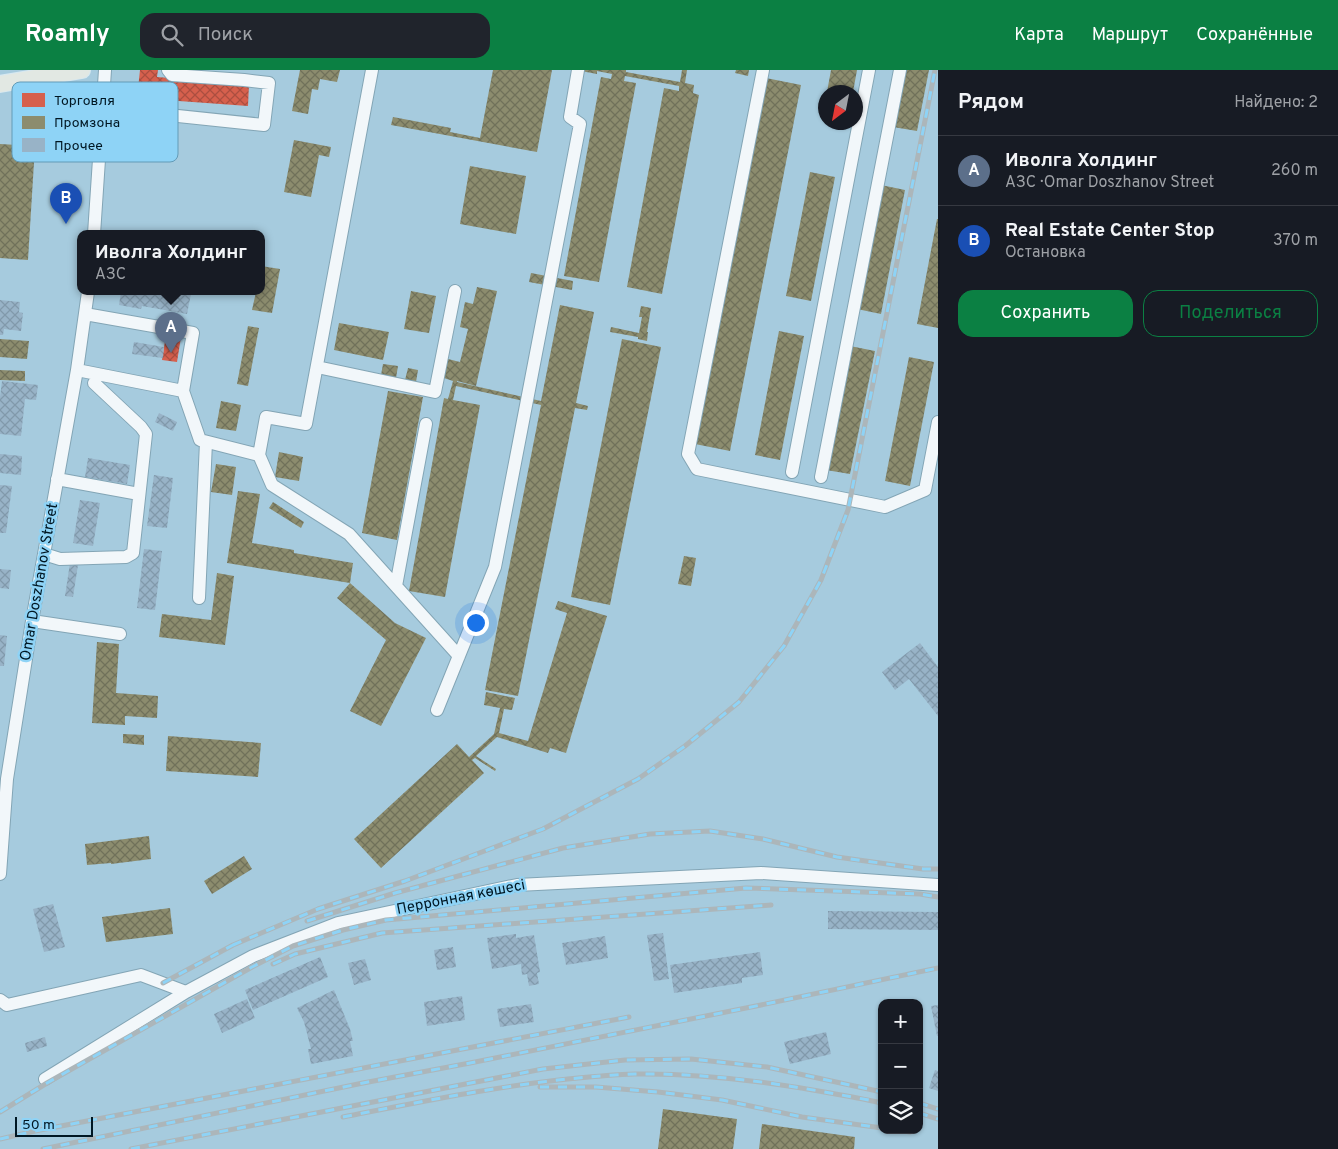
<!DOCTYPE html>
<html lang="ru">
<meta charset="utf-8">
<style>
body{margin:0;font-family:Overpass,sans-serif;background:#20242c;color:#f1f3f6}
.controls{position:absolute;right:15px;bottom:15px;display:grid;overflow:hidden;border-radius:10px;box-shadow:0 1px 4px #0004}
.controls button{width:45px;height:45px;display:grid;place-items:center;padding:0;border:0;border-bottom:1px solid #363941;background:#171b24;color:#f1f3f6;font:25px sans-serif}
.compass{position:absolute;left:818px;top:15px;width:45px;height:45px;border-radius:50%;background:#171b24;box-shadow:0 1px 4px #0004;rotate:212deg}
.scale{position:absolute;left:15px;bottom:12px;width:78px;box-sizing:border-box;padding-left:5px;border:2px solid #001723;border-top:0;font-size:14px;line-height:18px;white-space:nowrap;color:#001723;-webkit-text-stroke:4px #8ed3f6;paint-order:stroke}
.you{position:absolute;left:475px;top:552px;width:18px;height:18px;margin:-12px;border:4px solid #fff;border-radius:50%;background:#1a73e8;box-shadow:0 0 0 8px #1a73e833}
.badge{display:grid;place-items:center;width:32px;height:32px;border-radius:50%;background:#0b8043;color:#fff;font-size:16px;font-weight:700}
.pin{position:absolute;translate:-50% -41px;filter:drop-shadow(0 1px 2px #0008)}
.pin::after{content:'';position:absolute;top:26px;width:18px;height:15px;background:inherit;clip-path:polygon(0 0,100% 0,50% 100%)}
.popup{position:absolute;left:77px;top:160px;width:188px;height:65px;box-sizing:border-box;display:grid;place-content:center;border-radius:10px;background:#171b24;filter:drop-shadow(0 1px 4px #0005);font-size:16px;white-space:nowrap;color:#9ea1a6}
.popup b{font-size:19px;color:#f1f3f6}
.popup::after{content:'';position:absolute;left:50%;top:100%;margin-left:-10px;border:10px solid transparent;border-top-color:#171b24}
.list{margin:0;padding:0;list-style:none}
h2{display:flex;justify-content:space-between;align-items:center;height:65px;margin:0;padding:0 20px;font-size:21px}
h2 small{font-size:16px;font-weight:400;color:#9ea1a6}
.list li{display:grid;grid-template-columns:32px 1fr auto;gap:15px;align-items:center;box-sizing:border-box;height:70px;padding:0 20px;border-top:1px solid #363941}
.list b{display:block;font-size:19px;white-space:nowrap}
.list p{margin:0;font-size:16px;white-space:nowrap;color:#9ea1a6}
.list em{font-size:16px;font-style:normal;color:#9ea1a6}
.actions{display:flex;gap:10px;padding:15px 20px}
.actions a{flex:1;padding:11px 0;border:1px solid #0b8043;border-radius:15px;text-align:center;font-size:18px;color:#0b8043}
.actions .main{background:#0b8043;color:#fff}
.icon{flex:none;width:28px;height:28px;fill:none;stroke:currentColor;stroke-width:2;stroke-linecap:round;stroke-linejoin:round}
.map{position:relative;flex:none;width:938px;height:1079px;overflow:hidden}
header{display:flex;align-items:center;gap:30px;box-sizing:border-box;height:70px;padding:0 25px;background:#0b8043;color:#fff}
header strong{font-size:24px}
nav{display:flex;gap:28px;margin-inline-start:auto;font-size:18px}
.search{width:350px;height:45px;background:#20242c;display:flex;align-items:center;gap:12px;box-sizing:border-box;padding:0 18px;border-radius:15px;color:#9ea1a6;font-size:19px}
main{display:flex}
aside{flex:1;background:#171b24}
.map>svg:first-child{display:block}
.shops{fill:url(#shops-cross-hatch)}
.industry{fill:url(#industry-cross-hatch)}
.building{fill:url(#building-cross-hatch)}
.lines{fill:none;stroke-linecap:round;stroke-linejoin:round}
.minor-casing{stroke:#83a5b5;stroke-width:14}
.major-casing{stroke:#d7e8f0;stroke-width:18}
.minor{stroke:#f2f7fa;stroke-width:12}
.major{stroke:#e2e8e3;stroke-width:16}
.rail-casing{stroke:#acb6ba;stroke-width:5}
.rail{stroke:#8ed3f6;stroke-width:3;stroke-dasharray:9;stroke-linecap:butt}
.labels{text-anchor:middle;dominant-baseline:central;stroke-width:5;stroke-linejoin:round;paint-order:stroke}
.street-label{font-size:15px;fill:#001723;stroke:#8ed3f6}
.key{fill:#8ed3f6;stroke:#639bb7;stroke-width:1}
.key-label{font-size:14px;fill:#001723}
</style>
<header>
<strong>Roamly</strong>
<div class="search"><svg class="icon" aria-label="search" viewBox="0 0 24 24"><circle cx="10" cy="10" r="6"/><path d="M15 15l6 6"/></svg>Поиск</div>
<nav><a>Карта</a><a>Маршрут</a><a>Сохранённые</a></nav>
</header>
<main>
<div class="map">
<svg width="938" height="1079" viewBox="0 0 938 1079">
<defs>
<pattern id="shops-cross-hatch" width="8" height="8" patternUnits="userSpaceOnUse" patternTransform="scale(1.25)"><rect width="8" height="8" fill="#d6604d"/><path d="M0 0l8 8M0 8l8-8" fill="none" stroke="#ab4e40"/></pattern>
<pattern id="industry-cross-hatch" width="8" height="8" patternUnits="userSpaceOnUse" patternTransform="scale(1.25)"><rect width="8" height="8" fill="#8c8c6e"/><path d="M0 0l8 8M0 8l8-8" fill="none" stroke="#70715a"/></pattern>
<pattern id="building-cross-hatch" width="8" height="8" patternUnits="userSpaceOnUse" patternTransform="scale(1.25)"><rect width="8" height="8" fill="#98b3c7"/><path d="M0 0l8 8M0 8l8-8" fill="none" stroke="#8199ab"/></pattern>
</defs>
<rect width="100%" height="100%" fill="#a6cbde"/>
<path class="shops" d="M140,0h18l-1,7 92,7 -1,22 -111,-8z
M166,265l15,2 -4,25 -15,-2z"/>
<path class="industry" d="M300,0h40l-3,12 -17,-3 -2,11 -6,-1 -4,25 -16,-3z
M493,0h59l-15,82 -146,-27 2,-8 58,11 -1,4 30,6z
M581,0h45v2l54,10 2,-12h5l-2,13 9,2 -1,8 6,2 -37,199 -35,-7 37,-199 15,3v-5l-54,-10 -1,5 12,2 -37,199 -35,-6 37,-199 10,2 1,-5 -15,-3v3l-16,-3z
M736,0h13l-1,6 -13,-3z
M831,0h26l-4,22h-26z
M904,0h25l-12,61 -24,-4z
M766,8l35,7 -71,366 -35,-7z
M294,70l37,7 -2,10 -10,-2 -8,42 -27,-5z
M0,74l35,2 -7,114 -28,-2z
M470,96l56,10 -10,58 -56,-10z
M810,102l25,5 -24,124 -25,-5z
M881,115l24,5 -24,124 -24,-5z
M937,149h1v109l-21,-4z
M261,196l19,3 -8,44 -20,-3 4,-18h5z
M531,203l42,8 -1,9 -43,-8z
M477,217l20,4 -21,95 -19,-5v1l84,19 19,-96 34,7 -18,91 12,3 -1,4 -12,-2 -57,288 -33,-6 56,-285 -85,-19 -3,14 27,5 -35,192 -36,-6 35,-193 4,1 5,-18 -9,-3 4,-19 12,3 8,-33 -8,-2 5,-25 8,2z
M411,221l25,5 -7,37 -25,-4z
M641,236l10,2 -4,24h1l-1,9 -9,-2v-2l-28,-5 1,-5 28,6 3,-16h-3z
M339,253l50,9 -6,28 -49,-10z
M248,256l11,2 -11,58 -11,-2z
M779,261l25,5 -24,124 -25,-5z
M0,269l29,2 -2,18 -27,-2z
M622,269l39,8 -51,258 -39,-8z
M850,276l25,5 -25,123 -24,-4z
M909,287l25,5 -24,124 -25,-5z
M383,294l15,2 -2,12 -15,-3z
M408,298l10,2 -2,12 -11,-2z
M0,300l25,1v10l-25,-1z
M388,321l35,6 -26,143 -35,-7z
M221,331l20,4 -5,26 -20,-3z
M279,382l24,5 -4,24 -24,-4z
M216,394l20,3 -4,28 -21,-3z
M238,421l22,3 -8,49 42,7v3l59,10 -3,20 -123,-20z
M273,432l31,20 -3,6 -32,-20z
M684,486l12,2 -5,28 -13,-2z
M217,503l17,3 -9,69 -66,-8 3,-23 49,6z
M350,513l45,40 31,15 -45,88 -31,-15 36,-71 -49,-42z
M558,531l49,15 -41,137 -16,-5 -2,5 -51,-16 -21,19 20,13 -1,2 -20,-13 -3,2 12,13 -103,95 -27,-29 103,-95 12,13 25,-23 6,-26 -16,-3 2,-13 29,6 -3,12 -8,-1 -5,24 29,8 39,-128 -12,-4z
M97,572l22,2 -3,49 42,3 -1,22 -32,-2v9l-33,-2z
M123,664l21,1v10l-21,-2z
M168,666l93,7 -3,34 -92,-6z
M149,766l2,23 -40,5v-1l-24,2 -2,-21z
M244,786l8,13 -40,25 -8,-13z
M170,838l3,26 -67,8 -4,-25z
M663,1039l74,10 -4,30h-75z
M762,1054l93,13 -1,12h-95z"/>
<path class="building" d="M121,222h56l14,2 -4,20 -45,-8 -1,3 -22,-4z
M0,230l20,2 -1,10 4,1 -2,18 -17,-2 -1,6h-3z
M134,272l30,5 -1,11 -31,-4z
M2,311l36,4 -2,15 -11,-1 -4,37 -21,-2v-37z
M159,343l18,9 -4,9 -18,-9z
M0,384l22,2 -1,19 -21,-2z
M88,388l42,7 -3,19 -42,-7z
M154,405l19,3 -6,50 -20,-2z
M0,415l12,1 -6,47h-6z
M80,430l20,3 -7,43 -20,-3z
M144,479l18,2 -7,59 -18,-2z
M70,493l8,2 -5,32 -8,-1z
M0,499l11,1 -2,19 -9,-1z
M0,565l7,1 -3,30h-4z
M920,573l18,24v49l-29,-37 -14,11 -13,-18z
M53,834l12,43 -21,5 -11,-43z
M828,841l110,1v18l-110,-1z
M663,863l6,46 -15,2 -7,-46z
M516,864v4l18,-3 6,37 -3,1 2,11 -10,2 -2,-12 -5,1 -1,-11 -29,5 -5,-31z
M605,866l3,22 -42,7 -4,-22z
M453,877l3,20 -19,3 -3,-20z
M760,882l3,23 -21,3v5l-68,10 -4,-28z
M320,887l8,20 -75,33 -8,-20z
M365,889l6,21 -17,5 -6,-22z
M334,920l16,39 3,12h-3l3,15 -42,8 -3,-15h3l-7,-27 -7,-14z
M462,926l3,24 -38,6 -3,-24z
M247,929l8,19 -33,15 -8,-19z
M531,934l3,18 -34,5 -3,-18z
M938,935v31h-1l-6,-30z
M826,962l5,22 -41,10 -6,-22z
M45,967l2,9 -20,6 -2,-9z
M935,1000l3,1v20l-9,-3z"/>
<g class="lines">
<defs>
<path id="minor" d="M763,0l-75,384 9,15 188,38 40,-17 13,-68
M102,38l162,17 5,-42 -25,-3 -72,-5 -4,-5
M94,164l11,-164
M85,244l108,19 -10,58
M317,297l118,25 20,-101
M77,300l106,21 17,49 59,15 13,30 77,49 110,122
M259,385l7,-38 40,7 66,-354
M792,402l77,-402
M821,407l79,-407
M57,409l82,15
M44,484l16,5 66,-2 7,-4 13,-119 -5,-7 -47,-44
M396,516l30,-162
M199,528l7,-156
M32,551l88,13
M437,640l58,-143 85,-443 -10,-7 8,-47
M0,804l7,-95 25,-158 45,-251 11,-78
M0,930l7,5 134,-30 45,17 67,-36 85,-33 179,-38 244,-12 177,12
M45,1009l141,-87"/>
<path id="major" d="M0,14l82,-14"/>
</defs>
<use href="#minor" class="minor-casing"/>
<use href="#major" class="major-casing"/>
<use href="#minor" class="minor"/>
<use href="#major" class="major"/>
<defs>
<path id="rail" d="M307,851l88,-28 168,-45 87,-14 60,-3 53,8 74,18 86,12h15
M233,875l85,-36 87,-28 138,-52 95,-50 47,-33 54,-44 45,-56 37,-66 27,-70 87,-440
M273,894l22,-10 87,-21 389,-28
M163,913l70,-38 5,-2
M540,1017h56l62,5 64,8 80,17 80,11
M919,1033l19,6
M0,1042l47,-29 205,-116 41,-21 50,-16 43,-10 360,-32 174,6 18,3
M919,1043l19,6
M343,1047c82,-16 163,-33 246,-40 15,-1 31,-3 46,-3 65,-1 130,7 195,19 17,3 35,6 52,10
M898,1060l12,2
M0,1069l35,-8 594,-114
M43,1079l320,-66 107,-20 291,-58 177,-37
M131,1079l412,-80 82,-9 66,-1 76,8 115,25"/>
</defs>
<use href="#rail" class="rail-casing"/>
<use href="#rail" class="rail"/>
</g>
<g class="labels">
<g class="street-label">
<text transform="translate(40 512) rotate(-80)">Omar Doszhanov Street</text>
<text transform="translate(461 828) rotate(-11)">Перронная көшесі</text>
</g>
</g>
<rect x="12" y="12" width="166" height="80" rx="8" class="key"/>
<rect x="22" y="23" width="23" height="14" fill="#d6604d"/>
<rect x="22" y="46" width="23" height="13" fill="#8c8c6e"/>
<rect x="22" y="68" width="23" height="14" fill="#98b3c7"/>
<g class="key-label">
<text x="54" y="35">Торговля</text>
<text x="54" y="57">Промзона</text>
<text x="54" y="80">Прочее</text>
</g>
</svg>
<div class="controls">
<button>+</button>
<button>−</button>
<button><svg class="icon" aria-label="layers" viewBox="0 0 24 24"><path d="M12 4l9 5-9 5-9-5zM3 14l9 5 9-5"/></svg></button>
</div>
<svg class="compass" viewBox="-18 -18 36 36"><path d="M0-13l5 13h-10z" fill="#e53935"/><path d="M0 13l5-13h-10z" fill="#9ea1a6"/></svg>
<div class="scale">50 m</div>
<div class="you"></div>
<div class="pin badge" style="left:171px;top:283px;background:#5c6f8a">A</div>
<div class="popup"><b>Иволга Холдинг</b>АЗС</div>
<div class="pin badge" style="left:66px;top:154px;background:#1a4fb4">B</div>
</div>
<aside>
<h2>Рядом<small>Найдено: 2</small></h2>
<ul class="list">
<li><span class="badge" style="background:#5c6f8a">A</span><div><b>Иволга Холдинг</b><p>АЗС · Omar Doszhanov Street</p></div><em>260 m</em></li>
<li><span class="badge" style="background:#1a4fb4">B</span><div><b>Real Estate Center Stop</b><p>Остановка</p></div><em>370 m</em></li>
</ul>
<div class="actions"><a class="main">Сохранить</a><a>Поделиться</a></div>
</aside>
</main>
